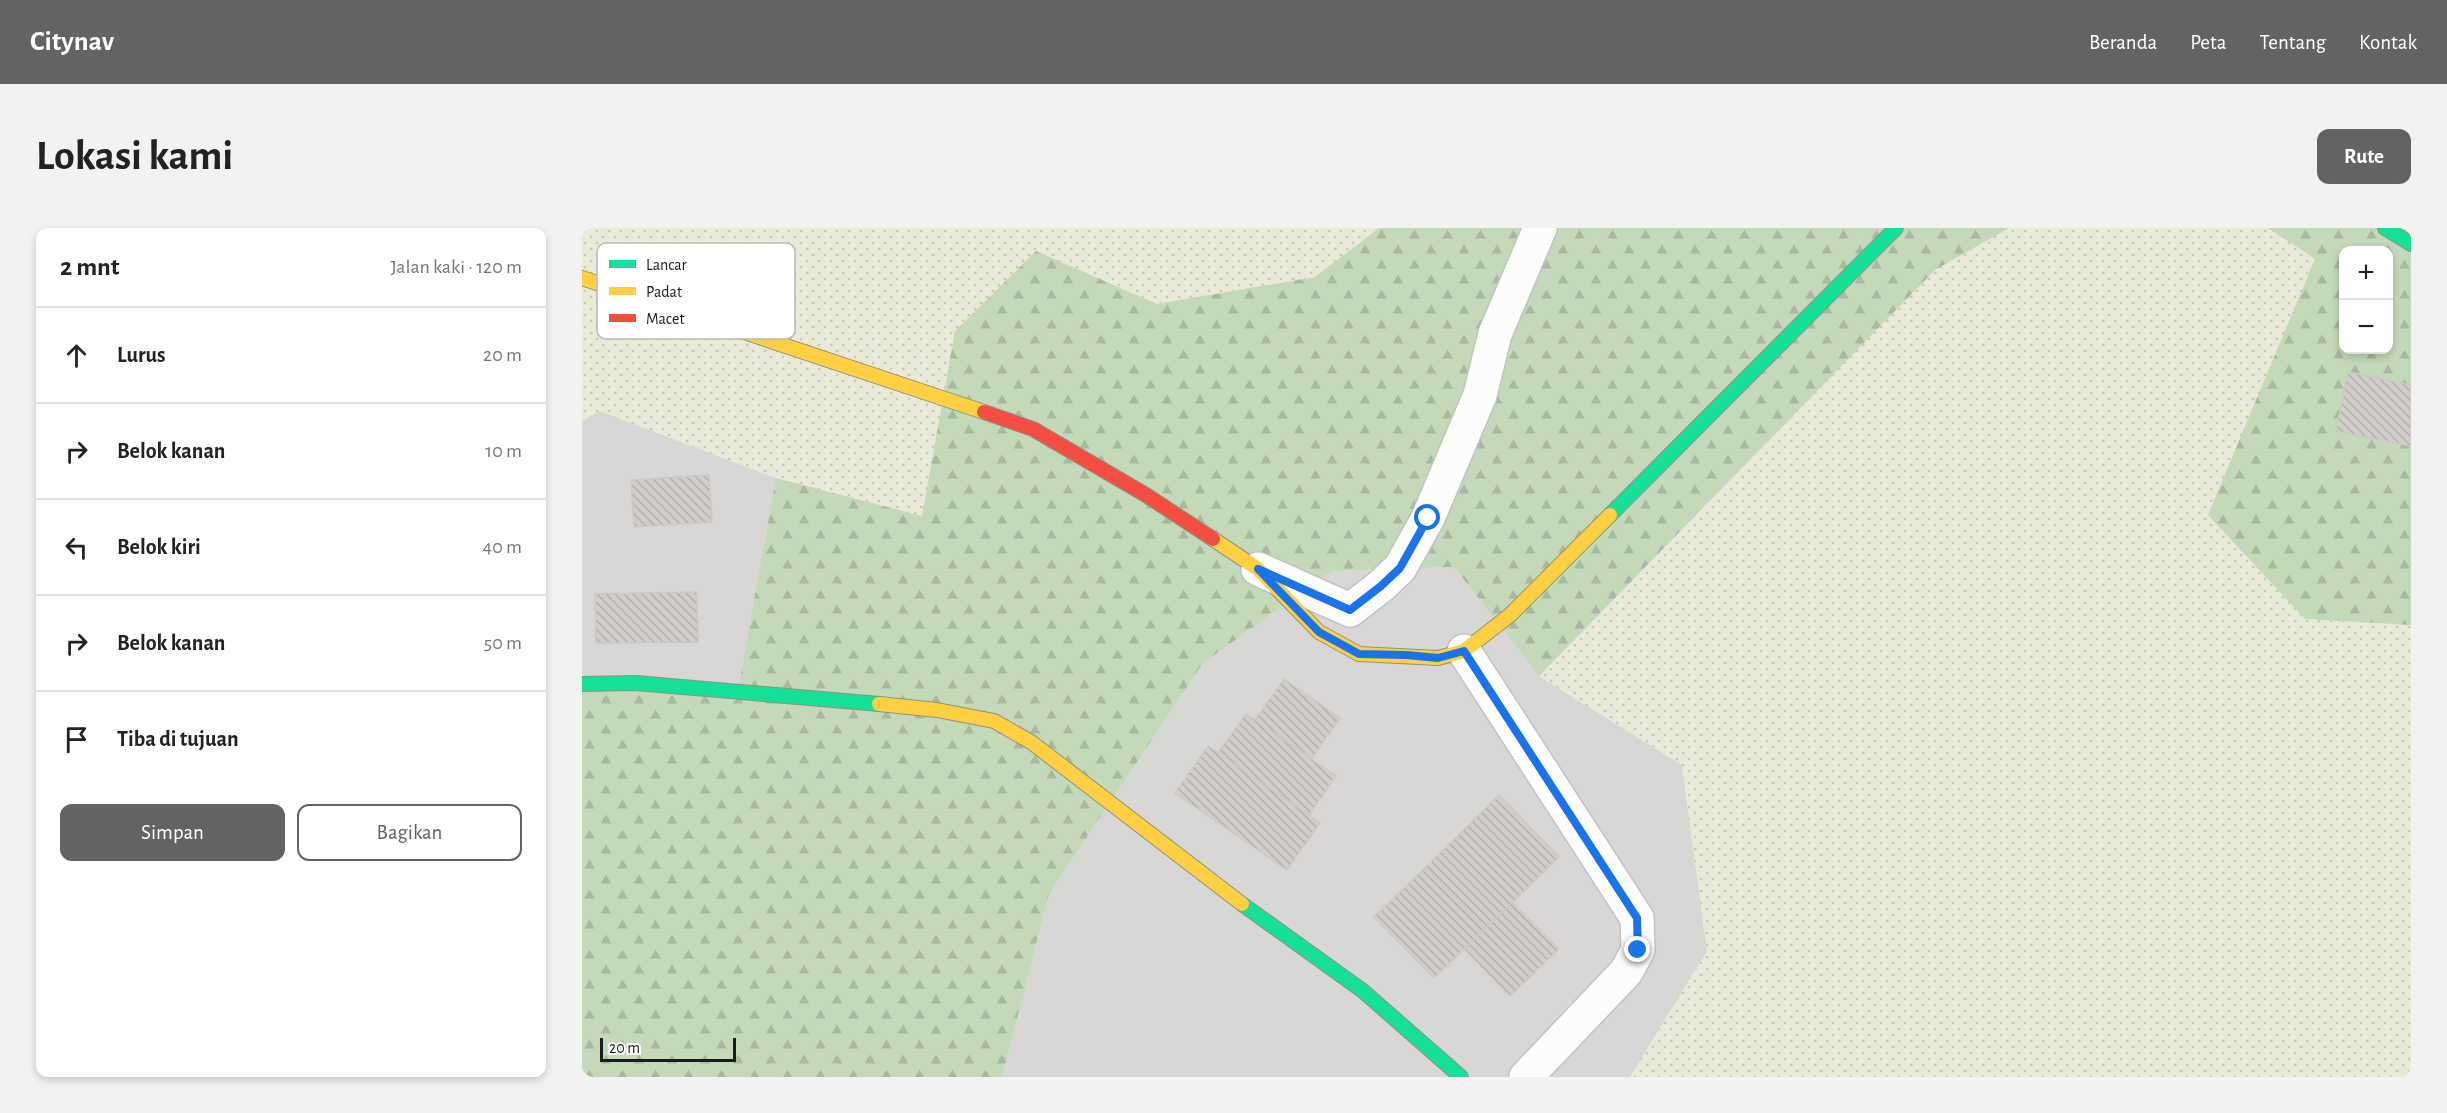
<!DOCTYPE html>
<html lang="id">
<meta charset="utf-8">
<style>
body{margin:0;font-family:"Alegreya Sans",sans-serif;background:#f2f2f2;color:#222}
.controls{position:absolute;right:18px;top:18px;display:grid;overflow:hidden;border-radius:12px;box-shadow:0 3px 9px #0003}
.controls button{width:54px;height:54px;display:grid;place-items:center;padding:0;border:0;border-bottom:2px solid #e0e0e0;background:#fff;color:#222;font:30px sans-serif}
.scale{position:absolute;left:18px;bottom:15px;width:136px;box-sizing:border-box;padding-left:6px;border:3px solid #1b1b1b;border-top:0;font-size:16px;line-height:21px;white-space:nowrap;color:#1b1b1b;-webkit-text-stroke:4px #fff;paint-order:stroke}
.stop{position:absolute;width:18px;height:18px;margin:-14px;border:4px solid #1a73e8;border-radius:50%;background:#fff}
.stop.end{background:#1a73e8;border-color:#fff;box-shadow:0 2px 6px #0008}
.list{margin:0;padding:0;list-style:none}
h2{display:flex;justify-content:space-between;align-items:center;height:78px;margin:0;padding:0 24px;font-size:26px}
h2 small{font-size:20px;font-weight:400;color:#767676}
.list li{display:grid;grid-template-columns:39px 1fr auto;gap:18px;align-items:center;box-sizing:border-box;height:96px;padding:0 24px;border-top:2px solid #e0e0e0}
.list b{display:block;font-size:22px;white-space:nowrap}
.list em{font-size:20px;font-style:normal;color:#767676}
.actions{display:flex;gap:12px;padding:18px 24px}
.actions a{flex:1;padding:14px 0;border:2px solid #636361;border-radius:12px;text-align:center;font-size:21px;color:#636361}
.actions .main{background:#636361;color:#fff}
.icon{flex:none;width:33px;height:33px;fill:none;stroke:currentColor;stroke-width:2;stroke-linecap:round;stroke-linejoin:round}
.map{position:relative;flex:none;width:1829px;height:849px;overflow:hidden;border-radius:12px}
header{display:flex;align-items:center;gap:36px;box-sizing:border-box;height:84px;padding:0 30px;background:#636361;color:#fff}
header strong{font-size:28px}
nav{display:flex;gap:33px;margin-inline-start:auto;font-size:21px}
.intro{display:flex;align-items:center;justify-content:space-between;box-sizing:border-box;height:144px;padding:0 36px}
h1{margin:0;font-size:42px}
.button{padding:15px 27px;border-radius:12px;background:#636361;color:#fff;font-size:21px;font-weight:700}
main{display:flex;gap:36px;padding:0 36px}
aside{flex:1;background:#fff;border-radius:12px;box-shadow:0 3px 9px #0003}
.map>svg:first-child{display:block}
.residential{fill:#d9d7d5}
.farmland{fill:url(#farmland-dots)}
.forest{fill:url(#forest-firs);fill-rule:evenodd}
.building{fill:url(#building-back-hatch);stroke:#cdc9c5;stroke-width:1.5}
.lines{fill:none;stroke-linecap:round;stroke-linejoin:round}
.street-casing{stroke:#c2c2c0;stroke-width:36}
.fast-casing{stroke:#90927d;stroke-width:16}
.slow-casing{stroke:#90927d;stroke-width:16}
.jam-casing{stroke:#90927d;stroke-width:16}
.street{stroke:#fcfcfb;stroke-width:33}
.fast{stroke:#16e098;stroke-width:14}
.slow{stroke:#ffcf43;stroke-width:14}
.jam{stroke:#f24e42;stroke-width:14}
.route{stroke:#1a73e8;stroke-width:8}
.key{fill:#fff;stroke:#bbb;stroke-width:1.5}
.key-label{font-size:16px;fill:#1b1b1b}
</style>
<header>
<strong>Citynav</strong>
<nav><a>Beranda</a><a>Peta</a><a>Tentang</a><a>Kontak</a></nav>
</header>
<div class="intro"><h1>Lokasi kami</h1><a class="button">Rute</a></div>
<main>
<aside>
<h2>2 mnt<small>Jalan kaki · 120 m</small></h2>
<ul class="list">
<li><svg class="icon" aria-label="ahead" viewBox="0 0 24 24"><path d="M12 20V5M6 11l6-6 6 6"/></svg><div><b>Lurus</b></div><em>20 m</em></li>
<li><svg class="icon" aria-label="right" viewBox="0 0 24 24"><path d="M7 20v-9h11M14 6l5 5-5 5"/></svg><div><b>Belok kanan</b></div><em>10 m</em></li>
<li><svg class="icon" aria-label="left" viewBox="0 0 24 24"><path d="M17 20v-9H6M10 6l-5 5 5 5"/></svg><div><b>Belok kiri</b></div><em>40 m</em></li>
<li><svg class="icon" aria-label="right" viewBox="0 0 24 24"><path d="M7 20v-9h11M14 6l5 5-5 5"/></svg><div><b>Belok kanan</b></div><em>50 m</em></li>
<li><svg class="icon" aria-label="arrive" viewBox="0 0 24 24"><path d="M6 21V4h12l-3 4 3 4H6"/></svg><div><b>Tiba di tujuan</b></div></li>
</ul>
<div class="actions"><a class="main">Simpan</a><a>Bagikan</a></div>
</aside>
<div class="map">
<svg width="1829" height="849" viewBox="0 0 1829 849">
<defs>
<pattern id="farmland-dots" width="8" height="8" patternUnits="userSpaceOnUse" patternTransform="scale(1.5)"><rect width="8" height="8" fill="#e9ead7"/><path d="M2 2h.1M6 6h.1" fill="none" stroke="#c7c8b8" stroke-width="1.8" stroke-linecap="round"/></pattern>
<pattern id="forest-firs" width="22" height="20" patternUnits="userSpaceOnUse" patternTransform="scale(1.5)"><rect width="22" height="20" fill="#c4d8ba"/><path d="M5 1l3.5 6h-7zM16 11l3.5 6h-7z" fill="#a8b99f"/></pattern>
<pattern id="building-back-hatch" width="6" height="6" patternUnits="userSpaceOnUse" patternTransform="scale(1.5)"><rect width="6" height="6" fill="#d1cecb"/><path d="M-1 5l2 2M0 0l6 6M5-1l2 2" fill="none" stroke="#b3b0ae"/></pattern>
</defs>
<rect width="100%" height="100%" fill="#eae8e4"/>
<path class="residential" d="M18,183l176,67 -40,222 -154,-15v-264z
M872,339l85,109 143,89 25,186 -77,126h-628l47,-183 154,-231 129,-92z"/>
<path class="farmland" d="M0,0h797l-64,49 -158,27 -66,-30 -136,57 -33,185 -146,-38 -176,-67 -18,10z
M1427,0h259l48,31 -108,256 97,104 106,6v452h-781l77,-126 -25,-186 -143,-89 396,-406z"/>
<path class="forest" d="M797,0h630l-74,42 -396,406 -85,-109 -122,4 -129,92 -154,231 -47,183h-420v-392l154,15 40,-222 146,38 33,-185 81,-80 121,53 158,-27z
M1686,0h143v397l-106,-6 -97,-104 107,-256zM1762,22h44v100h-44z"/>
<path class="building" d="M1766,144l63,13v61l-75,-15z
M127,247l3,47 -78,5 -3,-47z
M115,364l1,50 -102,1 -1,-49z
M702,451l56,39 -28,40 -57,-38z
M664,486l90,62 -27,39 -91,-62z
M626,518l112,77 -33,47 -112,-77z
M917,567l60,62 -74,72 -60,-61z
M843,640l60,61 -51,49 -60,-61z
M930,674l47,47 -49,47 -46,-47z"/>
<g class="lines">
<defs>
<path id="street" d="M676,341l92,41 31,-24 19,-18 28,-50 52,-123 15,-61 45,-106
M882,423l173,267 1,32 -12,22 -100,105"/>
<path id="fast" d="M1803,0l26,16
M1028,287l286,-287
M0,456l54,-1 243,21
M660,676l121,87 98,86"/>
<path id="slow" d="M0,50l402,134
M631,311l45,30 61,63 40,22 79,4 26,-7 46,-36 100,-100
M297,476l58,6 57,11 37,21 211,162"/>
<path id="jam" d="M402,184l49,17 113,66 67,44"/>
</defs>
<use href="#street" class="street-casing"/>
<use href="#fast" class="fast-casing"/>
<use href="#slow" class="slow-casing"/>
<use href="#jam" class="jam-casing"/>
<use href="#street" class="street"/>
<use href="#fast" class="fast"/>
<use href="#slow" class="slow"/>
<use href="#jam" class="jam"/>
</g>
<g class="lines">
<path class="route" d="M846,290l-28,50 -19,18 -31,24 -92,-41 61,63 40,22 47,1 32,3 26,-7 173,267 1,32"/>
</g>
<rect x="15" y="15" width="198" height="96" rx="9" class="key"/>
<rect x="27" y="32" width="27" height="8" fill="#16e098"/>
<rect x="27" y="59" width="27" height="8" fill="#ffcf43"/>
<rect x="27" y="86" width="27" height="8" fill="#f24e42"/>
<g class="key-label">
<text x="64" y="42">Lancar</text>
<text x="64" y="69">Padat</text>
<text x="64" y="96">Macet</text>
</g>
</svg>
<div class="controls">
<button>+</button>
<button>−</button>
</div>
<div class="scale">20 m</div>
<div class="stop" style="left:846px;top:290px"></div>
<div class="stop end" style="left:1056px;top:722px"></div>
</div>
</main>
